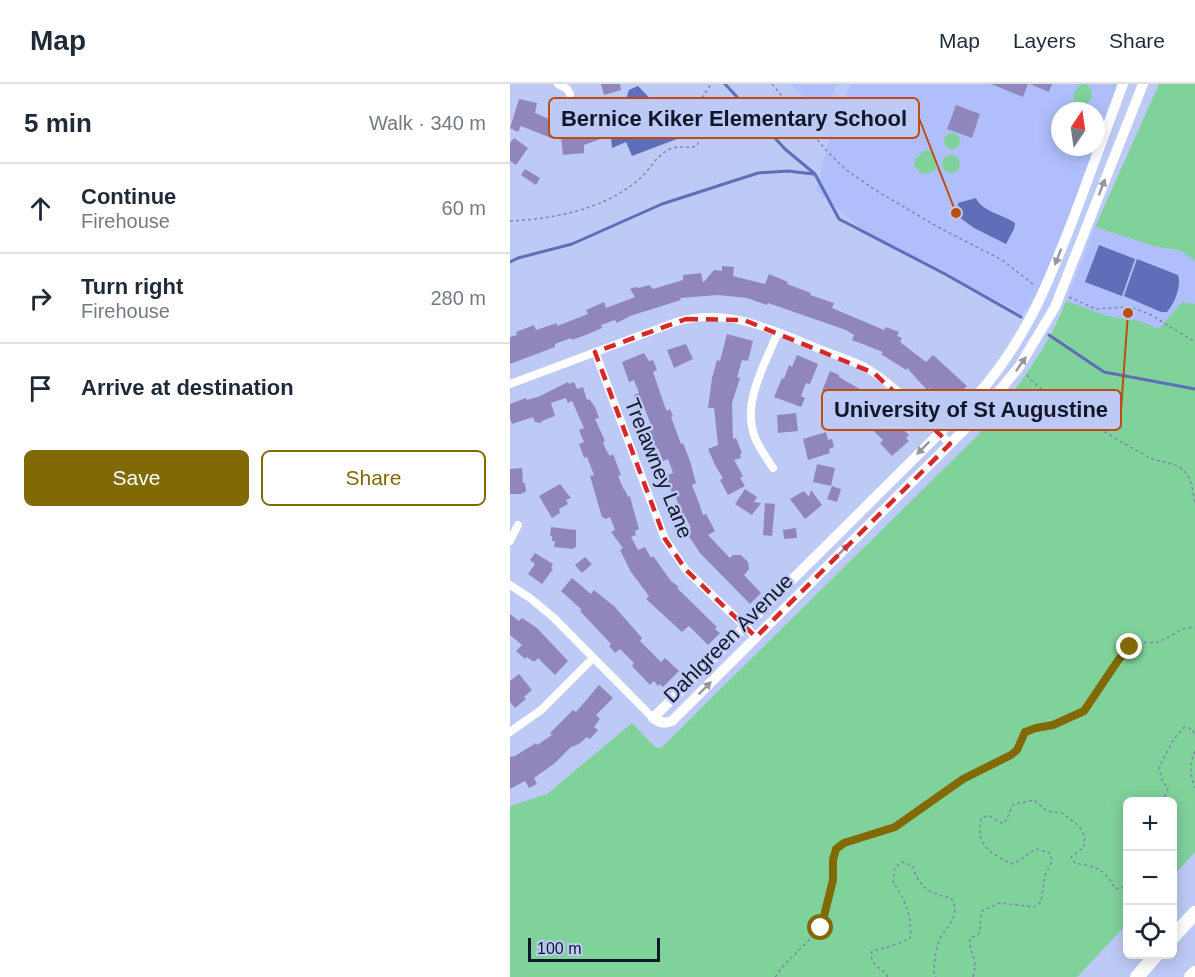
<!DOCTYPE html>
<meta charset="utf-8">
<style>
body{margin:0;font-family:Helvetica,sans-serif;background:#f6f6f7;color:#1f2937}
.controls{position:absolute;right:18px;bottom:18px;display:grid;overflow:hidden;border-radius:9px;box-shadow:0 3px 15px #0003}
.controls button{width:54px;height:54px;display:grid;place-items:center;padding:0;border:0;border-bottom:2px solid #e0e1e3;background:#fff;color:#1f2937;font:30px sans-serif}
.compass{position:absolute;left:541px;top:18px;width:54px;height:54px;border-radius:50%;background:#fff;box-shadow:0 3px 15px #0003;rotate:13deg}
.scale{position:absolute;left:18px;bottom:15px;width:132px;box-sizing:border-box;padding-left:6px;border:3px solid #12162a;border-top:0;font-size:16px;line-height:21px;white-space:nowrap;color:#12162a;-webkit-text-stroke:4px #becaf6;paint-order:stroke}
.stop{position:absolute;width:18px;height:18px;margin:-14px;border:4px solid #816a04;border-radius:50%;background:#fff}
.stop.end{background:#816a04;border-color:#fff;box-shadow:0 2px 6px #0008}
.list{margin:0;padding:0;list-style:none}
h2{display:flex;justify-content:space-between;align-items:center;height:78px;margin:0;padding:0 24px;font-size:26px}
h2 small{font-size:20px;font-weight:400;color:#747a83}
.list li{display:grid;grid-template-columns:39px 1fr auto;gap:18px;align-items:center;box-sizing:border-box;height:90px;padding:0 24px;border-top:2px solid #e0e1e3}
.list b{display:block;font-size:22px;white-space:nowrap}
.list p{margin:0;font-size:20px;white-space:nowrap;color:#747a83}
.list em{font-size:20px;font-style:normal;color:#747a83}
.actions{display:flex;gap:12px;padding:18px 24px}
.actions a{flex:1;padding:14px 0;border:2px solid #816a04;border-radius:9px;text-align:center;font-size:21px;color:#816a04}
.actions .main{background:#816a04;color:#fff}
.icon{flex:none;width:33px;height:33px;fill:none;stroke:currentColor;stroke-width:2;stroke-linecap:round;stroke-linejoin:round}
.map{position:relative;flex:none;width:685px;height:893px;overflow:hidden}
header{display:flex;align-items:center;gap:36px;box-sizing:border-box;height:84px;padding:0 30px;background:#fff;border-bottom:2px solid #e0e1e3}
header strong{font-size:28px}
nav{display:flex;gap:33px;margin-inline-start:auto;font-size:21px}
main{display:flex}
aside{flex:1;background:#fff}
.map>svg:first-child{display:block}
.built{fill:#b0bffc}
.green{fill:#80d29b}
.water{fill:#5f6eb8}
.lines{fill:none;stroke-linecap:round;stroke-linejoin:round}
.stream{stroke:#5f6eb8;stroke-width:3}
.building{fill:#9186bb}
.path{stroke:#7e87ab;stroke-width:1.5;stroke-dasharray:3 3;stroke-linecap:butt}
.street{stroke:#fff;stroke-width:8}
.secondary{stroke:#fff;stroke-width:10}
.highway{stroke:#fff;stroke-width:14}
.oneway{fill:#94969f}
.route{stroke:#816a04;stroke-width:8}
.marked{fill:none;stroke:#d62828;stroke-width:4.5;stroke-dasharray:12 8;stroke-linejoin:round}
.labels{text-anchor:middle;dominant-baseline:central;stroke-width:4.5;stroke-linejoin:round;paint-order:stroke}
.street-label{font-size:21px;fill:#12162a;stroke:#becaf6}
.leader{fill:none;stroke:#bd4c12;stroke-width:2}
.callout-dot{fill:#bd4c12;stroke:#becaf6;stroke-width:2}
.callout{fill:#becaf6;stroke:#bd4c12;stroke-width:2}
.callout-label{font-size:22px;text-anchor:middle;font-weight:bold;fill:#12162a}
</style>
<header>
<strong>Map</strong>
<nav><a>Map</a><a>Layers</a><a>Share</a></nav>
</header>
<main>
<aside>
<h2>5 min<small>Walk · 340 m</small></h2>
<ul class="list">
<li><svg class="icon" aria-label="ahead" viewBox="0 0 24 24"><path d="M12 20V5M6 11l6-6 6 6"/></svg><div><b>Continue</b><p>Firehouse</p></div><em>60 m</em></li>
<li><svg class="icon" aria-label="right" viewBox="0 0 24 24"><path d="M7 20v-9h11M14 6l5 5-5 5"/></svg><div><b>Turn right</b><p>Firehouse</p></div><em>280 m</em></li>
<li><svg class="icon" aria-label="arrive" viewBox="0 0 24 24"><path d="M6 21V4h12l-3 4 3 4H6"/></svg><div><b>Arrive at destination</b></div></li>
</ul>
<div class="actions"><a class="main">Save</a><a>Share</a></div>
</aside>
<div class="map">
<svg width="685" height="893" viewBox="0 0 685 893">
<rect width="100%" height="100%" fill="#becaf6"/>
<path class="built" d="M280,0h47l-13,31z
M340,0h269l-23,61v-34h-36v36h35l-53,139 -21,31 -5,-7 -147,-74 -53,-46 12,-47z
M585,143l59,19 41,7v146l-138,-74z"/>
<path class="green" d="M571,0h5l5,5 1,9 -8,9h-5l-5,-4v-11z
M649,0h36v177l-13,-10 -28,-5 -59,-19z
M434 57a8 8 0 1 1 16 0a8 8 0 1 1-16 0Z
M415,66l7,2 3,3v8l2,6 -10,5h-5l-8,-8 1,-7z
M432 80a9 9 0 1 1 18 0a9 9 0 1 1-18 0Z
M556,217l41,15 32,5 20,8 23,-27 13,2v548l-22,24 -1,-74h-44l-1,122 -50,53h-567v-171l37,-12 85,-71 23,24 6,1 316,-312c35,-42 70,-84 89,-135z"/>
<path class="water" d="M128,2l24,25 15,28 -45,17 -6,-14 -14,6 -1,-11 7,-12 11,-35z
M466,114c5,13 28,17 39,25l-1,6 -8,15 -32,-16 -15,-11 -1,-14z
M589,161l36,14 -13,37 -37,-14z
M627,175l41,16c4,11 -4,29 -11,37h-6l-37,-16z"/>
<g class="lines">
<path class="stream" d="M215,0l60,65 30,25 24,45 106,55 76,43
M0,178l8,-4 54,-14 90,-40 96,-31 30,-2 25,3
M539,251l55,37 91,17"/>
</g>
<path class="building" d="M91,0h19l1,6 -17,5z
M481,0h37l-5,13z
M520,0h22l-3,8z
M9,15l18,4 -2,10 23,10 -7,15 -30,-12 -3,6 -8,-4z
M446,21l24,9 -8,24 -25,-9z
M91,37l5,16 -22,8v8l-21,2 -2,-18 23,-4 -2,-6z
M4,54l14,10 -12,17 -6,-4v-18z
M15,85l15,9 -4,7 -15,-10z
M212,182l12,1 -1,9 32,8 4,-10 19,8 -1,2 24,9 -1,2 24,8 -2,5 52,22 2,-3 13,5 -2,4 5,2 -2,4 26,20 7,-7 34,31 -4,4 -1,3 -13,12 -20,-17 -2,2 -20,-22 -1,2 -25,-16 2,-2 -31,-12 2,-5 -8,-5 -78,-27 -1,2 -20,-7 -29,-3 -38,3 1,2 -51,16 -13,7 -2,-3 -14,5 1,3 -16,7 -14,5 -1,-2 -16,6v3l-45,17v-27l7,-2 -1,-3 18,-7 2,5 21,-7v3l31,-12 -2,-4 18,-8 2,6 29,-11 -5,-8 5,-2 4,1 10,-3 4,4 30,-9v-5l18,-2 2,10 11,-13 8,1z
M217,250l26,7 -5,20 -6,-1 -5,17 3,1 -8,25 1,36 3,-1 6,15 -2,1 1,4 -7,2 9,16 -3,2 5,8 -17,9 -8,-15 3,-2 -7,-11 -8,-18 10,-4 -4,-37h-6l4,-30 5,-18 3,1z
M176,260l7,15 -19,9 -7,-18z
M134,269l5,8 4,-1 4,10 -4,2 12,35 2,4 3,-2 3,7 -2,1 10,27 2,-1 7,18 6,22 -4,2 7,18 4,12 3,-1 9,17 -7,4 22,23 3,-3h8l7,7 1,7 -5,6 17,18 -11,11 -50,-51 -12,-18 3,-2 -2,-4 2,-1 -6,-12 -2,1 -8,-22 -2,1 -7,-20 7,-3 -5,-14 -5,2 -5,-13 -5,2 -6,-18 6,-2 -11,-28 -5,2 -3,-9 5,-2 -5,-13 -5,2 -7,-20z
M287,271l21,9 -8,20 -4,-1 -5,13 4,2 -4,9 -27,-10 8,-19 2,1 5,-14 3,2z
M320,287l9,4v2l31,18 -14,25 -15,-9 3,-5 -15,-6 3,-5 -10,-4z
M58,298l1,2 5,-2 3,7 6,-2 4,13 2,-1 6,8 4,11 -4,1 10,22 -2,1 3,8 4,6 3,-2 8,21 -3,1 6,14h1l3,7 2,-1 2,8 7,25 -4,2 1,4 -5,2 7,13 7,-3 6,11 2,-2 18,25 8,6 -2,1 40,39 -2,2 5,4 -12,12 -19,-19 -7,6 -36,-33 3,-3 -18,-24 -11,-22 3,-2 -12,-16 4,-2 -5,-13 -4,2 -4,-2 -12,-41 4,-1 -7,-18 -3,1 -5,-14 5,-2 -5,-12 5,-2 -12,-27 -4,2 -2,-5 -15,5 4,13 -13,5 -1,2 -6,-1 -2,-5 -21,7 -2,-6v-14l16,-6 1,2 13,-4z
M372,319l26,25 -3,3 4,4 -3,3 3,3 -17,15 -12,-13 3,-3 -19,-18z
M286,329l2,18 -20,2 -1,-18z
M316,348l2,8 4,-1 2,8 -5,2 1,4 -22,7 -5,-21z
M307,380l18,4 -4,18 -18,-4z
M12,384l1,15h2l1,9 -4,1v1h-12v-25z
M50,400l11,14 -5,2 2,4 -9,5 1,4 -8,5 -13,-22z
M322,402l9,3 -4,13 -10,-3z
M235,405l12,8 -3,5 7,1 -9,12 -17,-11z
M301,406l11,15 -17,14 -15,-20 14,-8 5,6z
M255,419l10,1 -3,32 -9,-1z
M41,443l25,3v17l-3,2 -19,-2 1,-6h-3v-5h-2z
M286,444l1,10 -13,1 -1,-9z
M25,469l18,11 -2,4 2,1 -11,15 -14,-10 7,-10 -5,-4z
M75,473l7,7 -10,9 -7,-8z
M62,494l19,16 3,-4 21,17 27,31 -2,3 21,21 4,-4 14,13 -16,16 -3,-3 -2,2 -4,-5 -4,4 -18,-19 2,-3 -14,-14 -5,4 -6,-7 2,-2 -31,-33 2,-1 -21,-19z
M0,530l9,7 3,-3 15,10 31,33 -13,14 -17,-17 -2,3h-4l-5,-4 -2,2 -9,-8 6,-6 -12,-10z
M9,590l13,16 -8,7 2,2 -11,9 -5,-6v-21z
M89,601l14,13 -17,17 4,4 -6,8 4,3 -8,9 -3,-2 -8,7 -8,3 -16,16 -21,15 3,6 -8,4 -4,-7 -15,8v-32l5,-1 21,-13 1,2 15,-10 -2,-2 23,-23 3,2z"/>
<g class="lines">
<path class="path" d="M262,0l53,65 20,20 27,19 64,38 66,34 32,25
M0,137c43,-2 92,-11 127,-40 12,-9 18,-25 33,-32 8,-4 18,0 27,-3l3,-12v-33l11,-17
M559,213l27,12 30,-2 10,2 15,6 44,27
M517,291c11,17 104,75 126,84 11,4 24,3 33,14 6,7 7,21 9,30
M685,667c-6,13 -5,24 0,37
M652,718l6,-13 -6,-9 -3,-13 15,-28 10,-12 8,2 3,6
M265,893l9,-12 37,-37 12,-48v-21l2,-10 9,-6 37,-14 14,-2 68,-48 48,-24 6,-5 8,-18 5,-3 23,-4 31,-14 35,-52 11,-12 8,-4 21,-1 24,-13 12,-2
M377,893v-3c-9,-7 -18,-11 -15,-23 10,-2 30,-8 38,-13 3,-20 -6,-41 -17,-56l2,-15 8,-5 10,4c5,21 17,28 38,32 11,18 -5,28 -12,43 -4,11 -5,22 -5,34l2,2
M463,893c6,-21 -5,-24 -3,-39l8,-3c4,-8 1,-15 4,-24l18,-8 34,4 7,-5 4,-27 7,-14 -2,-8 -14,-4 -23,15c-22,-9 -40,-21 -31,-47l8,-1 13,8c6,-6 6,-13 11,-20l20,-4 13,11 15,2 17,13 6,11 -1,10 -13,10 4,6c22,5 29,4 40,26l9,-2 4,-7"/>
<path class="street" d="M48,0l9,5 3,5
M85,268l70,187 21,31 70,67
M0,300l166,-62c51,-15 95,7 141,26 20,8 42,14 59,26 28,20 51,46 74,70
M263,384c-6,-9 -13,-19 -17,-28 -16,-36 9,-75 22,-108
M0,457l8,-16
M0,501l20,13 23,19 100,101
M0,648l31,-22 52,-52"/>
<path class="secondary" d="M613,0c-16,43 -32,86 -48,130 -27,70 -49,127 -101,185l-321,319c6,5 12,6 19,3l309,-308 38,-46 36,-60 88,-223"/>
<path class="highway" d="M662,854l23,-25
M627,893l20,-23
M681,893l4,-4"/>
</g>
<defs><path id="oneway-solid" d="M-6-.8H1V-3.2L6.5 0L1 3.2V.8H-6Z" transform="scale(1.5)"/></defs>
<g class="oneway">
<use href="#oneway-solid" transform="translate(592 103) rotate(-69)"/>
<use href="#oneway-solid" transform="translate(548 173) rotate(111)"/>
<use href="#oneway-solid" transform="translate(511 280) rotate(-55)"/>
<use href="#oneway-solid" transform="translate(413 364) rotate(135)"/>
<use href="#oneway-solid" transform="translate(333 466) rotate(-45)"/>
<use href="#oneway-solid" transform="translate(195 604) rotate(-45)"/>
</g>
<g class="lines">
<path class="route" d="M311,844l12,-48v-20l3,-11 8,-6 51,-16 68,-48 48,-24 6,-5 8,-18 11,-4 17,-3 31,-14 35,-52 11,-12"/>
</g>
<path class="marked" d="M176,235l58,1 130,53 76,71 -194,193 -70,-67 -21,-31 -70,-187z"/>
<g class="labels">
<g class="street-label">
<text transform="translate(149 384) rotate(68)">Trelawney Lane</text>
<text transform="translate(218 554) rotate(-45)">Dahlgreen Avenue</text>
</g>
</g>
<path class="leader" d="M446 129L409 34M618 229L611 326"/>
<g class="callout-dot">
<circle cx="446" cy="129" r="6"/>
<circle cx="618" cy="229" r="6"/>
</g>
<g class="callout">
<rect x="39" y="14" width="370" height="40" rx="6"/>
<rect x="312" y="306" width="299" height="40" rx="6"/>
</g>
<g class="callout-label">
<text x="224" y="42">Bernice Kiker Elementary School</text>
<text x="461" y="333">University of St Augustine</text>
</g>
</svg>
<div class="controls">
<button>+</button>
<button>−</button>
<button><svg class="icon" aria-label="locate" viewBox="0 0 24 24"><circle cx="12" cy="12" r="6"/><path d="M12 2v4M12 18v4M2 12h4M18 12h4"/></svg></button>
</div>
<svg class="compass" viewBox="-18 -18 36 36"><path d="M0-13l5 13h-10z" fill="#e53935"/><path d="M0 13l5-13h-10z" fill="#747a83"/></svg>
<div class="scale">100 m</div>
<div class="stop" style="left:311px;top:844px"></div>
<div class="stop end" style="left:620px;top:563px"></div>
</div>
</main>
